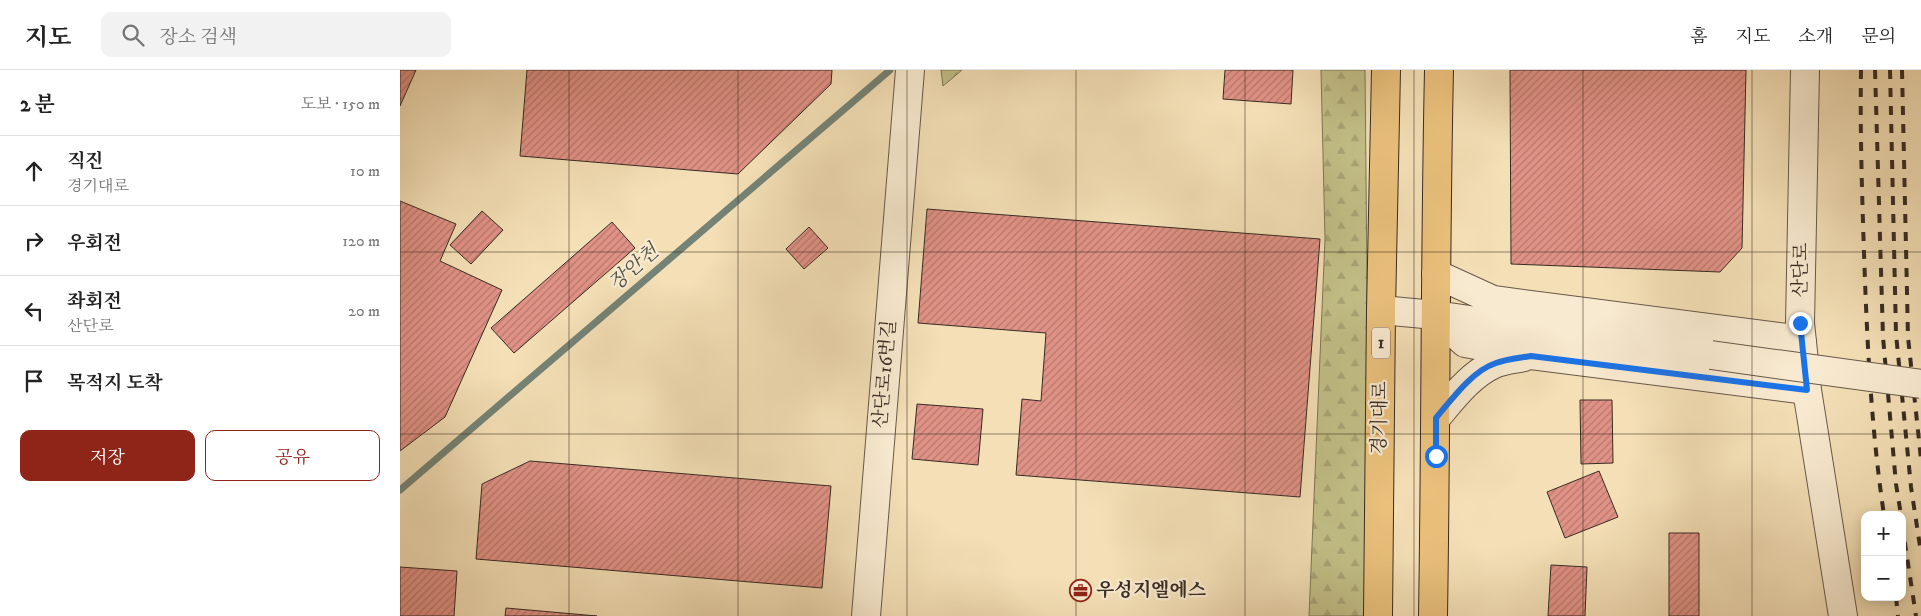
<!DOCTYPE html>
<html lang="ko">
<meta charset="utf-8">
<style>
body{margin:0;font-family:"IM FELL DW Pica","Noto Serif KR",serif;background:#f2f2f2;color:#222}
.controls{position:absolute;right:15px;bottom:15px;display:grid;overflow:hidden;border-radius:10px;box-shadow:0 2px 12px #0003}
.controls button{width:45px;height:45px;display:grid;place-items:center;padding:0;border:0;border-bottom:1px solid #e0e0e0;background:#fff;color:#222;font:25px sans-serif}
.stop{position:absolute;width:15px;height:15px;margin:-11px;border:4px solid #1a73e8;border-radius:50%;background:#fff}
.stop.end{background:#1a73e8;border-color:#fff;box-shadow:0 1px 5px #0008}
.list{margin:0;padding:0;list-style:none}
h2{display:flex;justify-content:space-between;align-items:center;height:65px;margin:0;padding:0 20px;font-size:21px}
h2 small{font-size:16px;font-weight:400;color:#767676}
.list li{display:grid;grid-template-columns:32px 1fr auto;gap:15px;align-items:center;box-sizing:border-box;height:70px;padding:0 20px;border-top:1px solid #e0e0e0}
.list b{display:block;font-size:19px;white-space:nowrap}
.list p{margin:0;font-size:16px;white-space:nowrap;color:#767676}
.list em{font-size:16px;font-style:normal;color:#767676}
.actions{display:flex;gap:10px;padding:15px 20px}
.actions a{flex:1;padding:11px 0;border:1px solid #8f2418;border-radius:10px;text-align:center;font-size:18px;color:#8f2418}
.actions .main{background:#8f2418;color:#fff}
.icon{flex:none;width:28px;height:28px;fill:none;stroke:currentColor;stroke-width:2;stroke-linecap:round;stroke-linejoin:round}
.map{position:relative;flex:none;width:1521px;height:546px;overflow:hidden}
header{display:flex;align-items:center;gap:30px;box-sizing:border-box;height:70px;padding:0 25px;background:#fff;border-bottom:1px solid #e0e0e0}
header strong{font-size:24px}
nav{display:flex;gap:28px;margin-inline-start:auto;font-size:18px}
.search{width:350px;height:45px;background:#f2f2f2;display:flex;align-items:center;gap:12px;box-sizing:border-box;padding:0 18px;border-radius:10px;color:#767676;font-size:19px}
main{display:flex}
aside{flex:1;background:#fff}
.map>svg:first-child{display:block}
.forest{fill:url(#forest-firs);stroke:#7e7656}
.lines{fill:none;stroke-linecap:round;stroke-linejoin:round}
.stream{stroke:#748376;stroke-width:7}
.building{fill:url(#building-hatch);stroke:#382b23}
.minor-casing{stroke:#675848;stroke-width:30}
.major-casing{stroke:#382b23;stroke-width:30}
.minor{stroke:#f8ead0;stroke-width:28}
.major{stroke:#eac07b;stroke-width:28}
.rail{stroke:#382b23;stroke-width:4;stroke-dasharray:9 9;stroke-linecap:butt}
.minor-bridge-casing{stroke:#675848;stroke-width:30;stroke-linecap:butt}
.minor-bridge{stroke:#f8ead0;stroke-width:28}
.route{stroke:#1a73e8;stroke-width:6}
.grid{fill:none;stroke:#382b23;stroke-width:1;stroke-opacity:0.55}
.labels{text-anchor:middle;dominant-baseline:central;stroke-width:4.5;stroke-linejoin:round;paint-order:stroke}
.shield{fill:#f8ead0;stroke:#726457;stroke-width:1}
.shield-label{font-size:18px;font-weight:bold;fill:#382b23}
.street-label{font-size:19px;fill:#382b23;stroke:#f8ead0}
.poi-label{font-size:19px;font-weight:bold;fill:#382b23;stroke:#f8ead0;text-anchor:start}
.water-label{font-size:20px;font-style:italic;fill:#515046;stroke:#f8ead0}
</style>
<header>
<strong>지도</strong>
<div class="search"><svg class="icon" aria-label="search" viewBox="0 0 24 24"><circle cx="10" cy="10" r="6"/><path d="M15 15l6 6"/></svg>장소 검색</div>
<nav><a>홈</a><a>지도</a><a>소개</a><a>문의</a></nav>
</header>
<main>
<aside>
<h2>2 분<small>도보 · 150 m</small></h2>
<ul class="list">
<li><svg class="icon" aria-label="ahead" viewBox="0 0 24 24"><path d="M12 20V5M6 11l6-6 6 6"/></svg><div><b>직진</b><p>경기대로</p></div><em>10 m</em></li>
<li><svg class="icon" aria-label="right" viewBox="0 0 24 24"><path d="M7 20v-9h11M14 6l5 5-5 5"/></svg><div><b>우회전</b></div><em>120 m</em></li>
<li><svg class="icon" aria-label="left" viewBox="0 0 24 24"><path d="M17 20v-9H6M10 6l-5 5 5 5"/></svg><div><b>좌회전</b><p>산단로</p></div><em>20 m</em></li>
<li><svg class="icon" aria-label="arrive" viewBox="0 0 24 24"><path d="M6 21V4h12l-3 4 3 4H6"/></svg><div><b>목적지 도착</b></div></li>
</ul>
<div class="actions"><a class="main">저장</a><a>공유</a></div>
</aside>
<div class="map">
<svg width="1521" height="546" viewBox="0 0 1521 546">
<defs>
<pattern id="forest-firs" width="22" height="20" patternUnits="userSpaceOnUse" patternTransform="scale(1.25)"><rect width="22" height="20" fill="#c3c088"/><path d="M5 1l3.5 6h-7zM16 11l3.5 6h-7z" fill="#a8a575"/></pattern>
<pattern id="building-hatch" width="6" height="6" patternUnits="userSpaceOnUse" patternTransform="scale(1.25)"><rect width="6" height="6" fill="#e19286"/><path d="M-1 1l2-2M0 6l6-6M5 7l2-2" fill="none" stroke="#b7776d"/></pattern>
</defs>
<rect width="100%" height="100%" fill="#f4dfb6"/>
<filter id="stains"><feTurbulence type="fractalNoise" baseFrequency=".004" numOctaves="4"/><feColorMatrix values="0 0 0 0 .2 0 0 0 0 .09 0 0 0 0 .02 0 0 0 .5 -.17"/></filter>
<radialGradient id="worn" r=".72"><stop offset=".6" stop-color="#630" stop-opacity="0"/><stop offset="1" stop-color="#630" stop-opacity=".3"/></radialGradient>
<path class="forest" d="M541,0h21l-19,16z
M921,0h44l4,416 -5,130h-55l16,-377z"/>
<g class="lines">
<path class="stream" d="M0,420l490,-420"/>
</g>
<path class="building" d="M0,0h16l-16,36z
M127,0h305l-1,14 -93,90 -218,-18z
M825,0h68l-2,34 -68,-5z
M1110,0h236l-4,178 -22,24 -209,-8z
M0,131l56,23 -16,37 62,29 -57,127 -45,34z
M527,139l393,30 -20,258 -284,-22 6,-76 19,2 5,-68 -128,-10z
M82,141l21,19 -32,34 -21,-19z
M212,152l23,26 -121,105 -23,-25z
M409,157l19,21 -24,21 -18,-20z
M1180,330h32l1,63 -32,1z
M517,334l66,5 -5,56 -66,-6z
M130,391l301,25 -9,102 -346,-29 6,-75z
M1199,401l19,46 -53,21 -18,-46z
M1269,463h30v83h-30z
M1151,495l36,2 -2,49h-37z
M0,497l57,4 -3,45h-54z
M106,538l91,8h-92z"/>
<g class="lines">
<defs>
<path id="minor" d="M1405,0l-5,253 7,67 36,226
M1036,204l57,26 309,40
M981,240l54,5 276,40
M1035,245l30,28 66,12 276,35
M1036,348c17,-20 34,-43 58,-54 9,-4 21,-5 30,-7
M466,546l44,-546"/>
<path id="major" d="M978,546l3,-306 5,-240
M1033,546c3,-182 2,-364 6,-546"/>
</defs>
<use href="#minor" class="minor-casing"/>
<use href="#major" class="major-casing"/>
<use href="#minor" class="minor"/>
<use href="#major" class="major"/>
<path class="rail" d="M1461,0c-1,61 1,122 3,183 3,87 7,175 20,262
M1475,0l8,267 13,147 5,31
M1490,0l6,264 15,153 10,66
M1502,0l6,267 13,122
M1502,454l14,92
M1496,527l2,19"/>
<defs>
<path id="minor-bridge" d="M1311,285l210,29"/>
</defs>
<use href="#minor-bridge" class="minor-bridge-casing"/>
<use href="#minor-bridge" class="minor-bridge"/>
</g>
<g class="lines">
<path class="route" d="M1036,386v-38c16,-19 36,-47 60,-55 11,-4 24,-5 35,-7l276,34 -7,-67"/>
</g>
<path class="grid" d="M169,0v546M338,0v546M507,0v546M676,0v546M845,0v546M1014,0v546M1183,0v546M1352,0v546M0,182h1521M0,364h1521"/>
<defs>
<symbol id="office-ring" viewBox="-11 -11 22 22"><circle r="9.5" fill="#f8ead0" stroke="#8f2418" stroke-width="1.5"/><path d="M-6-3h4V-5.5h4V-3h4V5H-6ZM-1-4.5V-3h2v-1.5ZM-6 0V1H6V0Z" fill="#8f2418"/></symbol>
</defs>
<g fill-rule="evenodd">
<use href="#office-ring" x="668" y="508" width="25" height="25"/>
</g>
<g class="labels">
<rect class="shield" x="972" y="257.5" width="18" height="31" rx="4"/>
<g class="shield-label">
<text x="981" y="273">1</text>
</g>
<g class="street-label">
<text transform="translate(1401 200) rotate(-89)">산단로</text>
<text transform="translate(485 304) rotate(-85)">산단로16번길</text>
<text transform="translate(980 348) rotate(-89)">경기대로</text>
</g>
<g class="poi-label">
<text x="696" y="520">우성지엘에스</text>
</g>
<g class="water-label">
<text transform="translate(234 198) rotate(-41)">장안천</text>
</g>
</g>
<rect width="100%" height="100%" filter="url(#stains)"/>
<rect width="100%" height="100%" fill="url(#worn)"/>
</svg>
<div class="controls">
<button>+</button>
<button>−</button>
</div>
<div class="stop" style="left:1036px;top:386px"></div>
<div class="stop end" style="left:1400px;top:253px"></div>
</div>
</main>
